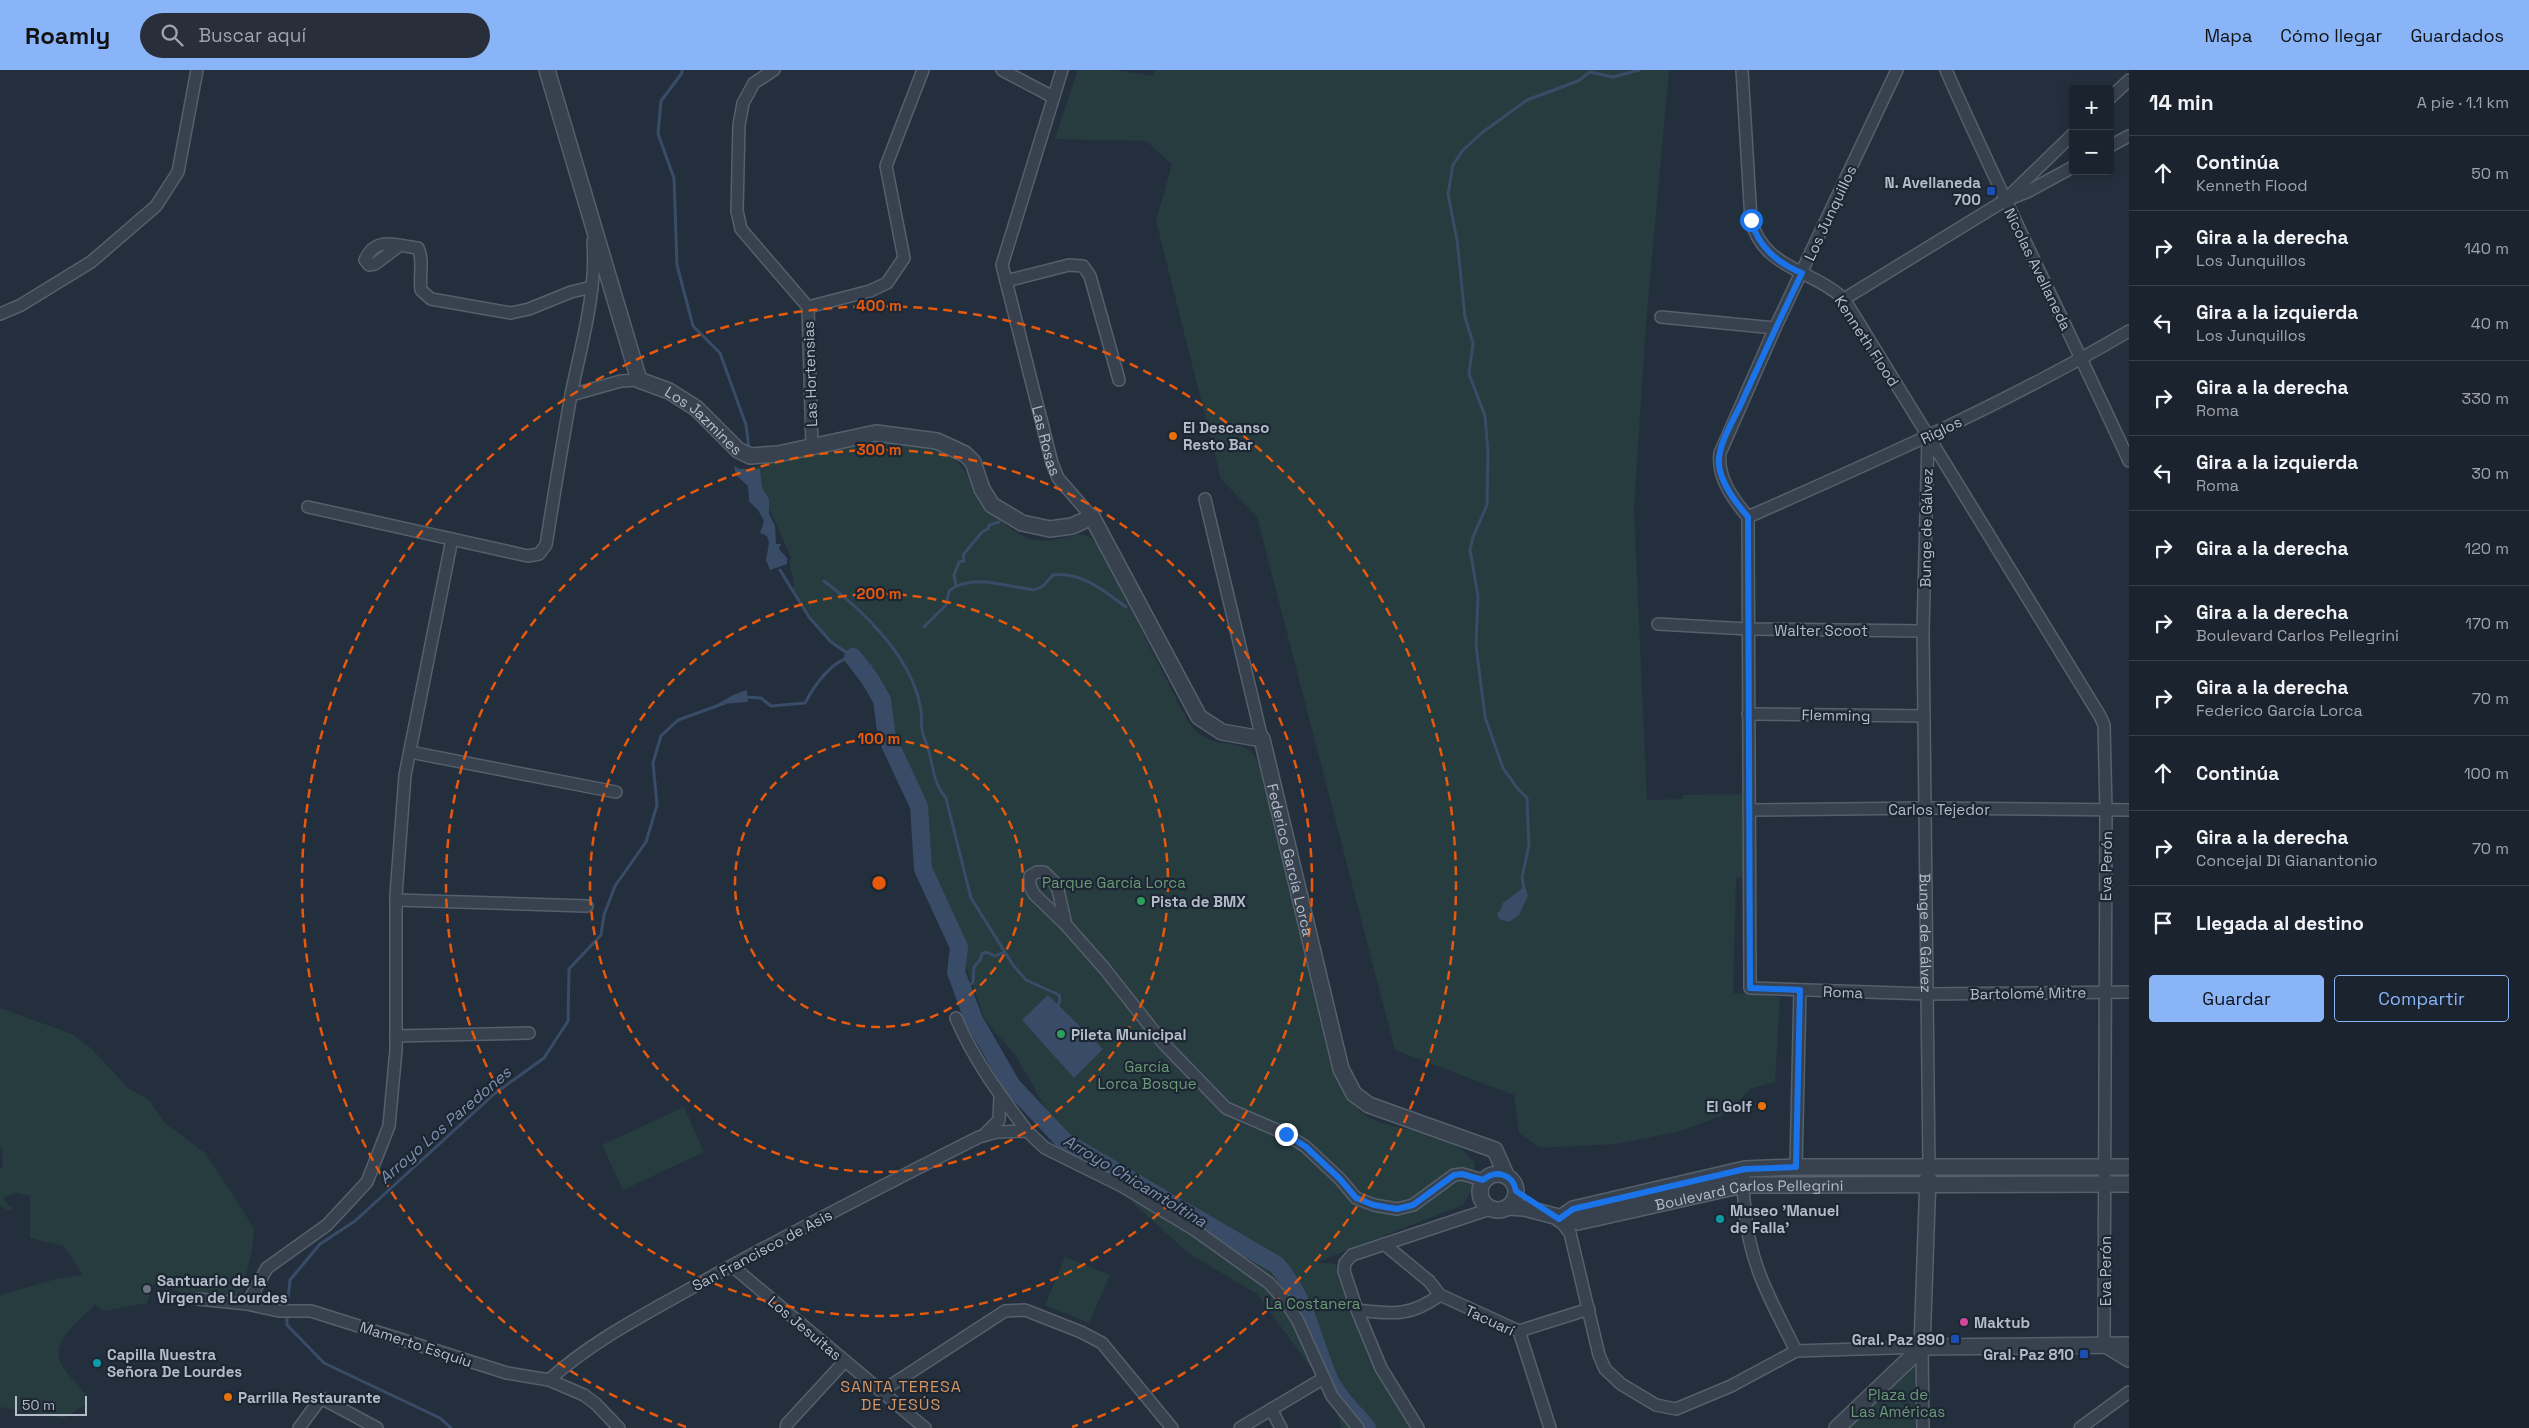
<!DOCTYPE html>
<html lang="es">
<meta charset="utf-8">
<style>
body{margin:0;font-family:"Space Grotesk",sans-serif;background:#282f3a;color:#f1f3f6}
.controls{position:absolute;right:15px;top:15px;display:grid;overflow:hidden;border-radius:5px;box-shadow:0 2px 12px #0003}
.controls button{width:45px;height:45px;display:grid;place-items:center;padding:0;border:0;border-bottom:1px solid #39404a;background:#1b232e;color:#f1f3f6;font:25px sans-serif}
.scale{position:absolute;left:15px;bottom:12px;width:72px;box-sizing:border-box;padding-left:5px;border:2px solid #b4bcc9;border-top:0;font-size:14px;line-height:18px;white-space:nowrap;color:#b4bcc9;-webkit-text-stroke:4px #1d2633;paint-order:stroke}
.stop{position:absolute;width:15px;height:15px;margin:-11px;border:4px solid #1a73e8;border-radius:50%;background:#fff}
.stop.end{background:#1a73e8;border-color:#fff;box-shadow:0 1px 5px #0008}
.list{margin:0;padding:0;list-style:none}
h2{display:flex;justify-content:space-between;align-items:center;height:65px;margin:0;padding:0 20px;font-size:21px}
h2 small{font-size:16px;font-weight:400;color:#a0a4aa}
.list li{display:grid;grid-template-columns:32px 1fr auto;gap:15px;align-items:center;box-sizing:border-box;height:75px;padding:0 20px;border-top:1px solid #39404a}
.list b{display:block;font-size:19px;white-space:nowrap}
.list p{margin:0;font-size:16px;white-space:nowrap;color:#a0a4aa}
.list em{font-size:16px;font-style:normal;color:#a0a4aa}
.actions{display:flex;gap:10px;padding:15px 20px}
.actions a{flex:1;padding:11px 0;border:1px solid #8ab4f8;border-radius:5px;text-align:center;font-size:18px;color:#8ab4f8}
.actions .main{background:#8ab4f8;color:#111}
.icon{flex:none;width:28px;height:28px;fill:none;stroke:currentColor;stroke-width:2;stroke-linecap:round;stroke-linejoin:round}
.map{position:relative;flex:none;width:2129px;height:1358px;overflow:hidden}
header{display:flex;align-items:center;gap:30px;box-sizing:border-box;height:70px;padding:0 25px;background:#8ab4f8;color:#111}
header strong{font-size:24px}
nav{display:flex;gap:28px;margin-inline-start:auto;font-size:18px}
.search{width:350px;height:45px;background:#282f3a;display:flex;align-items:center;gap:12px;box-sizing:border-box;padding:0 18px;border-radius:28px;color:#a0a4aa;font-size:19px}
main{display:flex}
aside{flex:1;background:#1b232e}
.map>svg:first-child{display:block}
.green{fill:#263c3f}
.water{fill:#394c67}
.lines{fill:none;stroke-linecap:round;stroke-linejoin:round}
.stream{stroke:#394c67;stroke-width:3}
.river{stroke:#394c67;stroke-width:18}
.minor-casing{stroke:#565f6c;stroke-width:14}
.tertiary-casing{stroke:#565f6c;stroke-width:18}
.minor{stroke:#38414e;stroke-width:11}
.tertiary{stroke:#38414e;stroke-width:15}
.route{stroke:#1a73e8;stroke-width:6}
.ring{fill:none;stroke:#e8590c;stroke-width:2.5;stroke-dasharray:9 6}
.transit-dot{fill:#1a4fb4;stroke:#1d2633;stroke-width:2}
.food-dot{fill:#e8710a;stroke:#1d2633;stroke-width:2}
.leisure-dot{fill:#2e9e5b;stroke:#1d2633;stroke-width:2}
.culture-dot{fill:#0f9aa8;stroke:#1d2633;stroke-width:2}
.worship-dot{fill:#6b7280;stroke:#1d2633;stroke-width:2}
.hotel-dot{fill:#d1479c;stroke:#1d2633;stroke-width:2}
.labels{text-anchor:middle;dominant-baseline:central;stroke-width:4.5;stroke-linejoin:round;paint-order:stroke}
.poi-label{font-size:15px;font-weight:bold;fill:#b4bcc9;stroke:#1d2633;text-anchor:start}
.street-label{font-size:15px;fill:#b4bcc9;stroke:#1d2633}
.park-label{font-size:15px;fill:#6b9a76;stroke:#1d2633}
.water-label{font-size:16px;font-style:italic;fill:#7c92b1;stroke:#1d2633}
.neighbourhood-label{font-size:16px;letter-spacing:1px;fill:#d59563;stroke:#1d2633}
.centre{fill:#e8590c;stroke:#1d2633;stroke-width:2.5}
.ring-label{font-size:15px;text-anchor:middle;font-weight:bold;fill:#e8590c;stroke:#1d2633;stroke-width:4.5;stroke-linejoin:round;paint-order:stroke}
</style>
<header>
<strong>Roamly</strong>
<div class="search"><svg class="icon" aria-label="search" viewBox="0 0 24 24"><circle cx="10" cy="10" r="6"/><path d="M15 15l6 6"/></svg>Buscar aquí</div>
<nav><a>Mapa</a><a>Cómo llegar</a><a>Guardados</a></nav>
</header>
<main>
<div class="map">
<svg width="2129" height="1358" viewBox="0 0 2129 1358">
<rect width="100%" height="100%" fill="#242f3e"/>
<path class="green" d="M1078,0h38l37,6 2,-6h514l-23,253 -12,186 13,291 36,-1v-4l59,-1 2,83 -8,1 -3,115 47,4 -5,85 -25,7 -23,25 -50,18 -61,12 -76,4 -21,-15 -5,-38 -119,-45 -138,-533 -36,-38 -65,-258 16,-57 -26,-23 -91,-2z
M878,368c23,4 54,5 73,19 13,9 17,20 24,33 10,17 32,39 50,47 25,11 48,-7 63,-1 3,1 6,5 9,7l90,177c6,9 13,16 23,20 16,6 36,1 46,18 9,15 12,36 17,55l-2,3 61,254c8,15 15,30 28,41 33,28 80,7 115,52l-2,24 -10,18 -146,57 18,2 9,7 37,97 41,60h-81l-9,-32 -75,-102 -69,-41 -56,-51 12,-14 21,5 -101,-52 -48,-85 -31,-36 -26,-73 -36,-78 -4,-63 -32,-68 -5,-38 -12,-21 -19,-25 -20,-12 -22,-25 -16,-27c4,-11 -6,-22 -2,-33l-40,-88 15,-6z
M0,938l72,26 20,15 36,39 21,12 15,22 42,32 48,74 -2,22 -11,45 -10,12c-21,3 -56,-15 -71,-29l-7,7 -6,18 -44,8 -10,-8 1,3c-14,14 -44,35 -33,58 6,11 18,21 25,31l-1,10 -21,13 -64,-11v-112l56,-16 27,-4 -19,-29 -34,-8v-42l-14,-3 -12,4 2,6 7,5 -5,2 -8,-4v-38h3l-1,-19 -2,-4z
M684,1037l20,45 -81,38 -21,-45z
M1065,1187l45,18 -21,48 -44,-18z
M1922,1277l1,81h-86z"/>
<path class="water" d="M734,396l5,3h21l2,19 7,11v15l6,12 1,18h5l-2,5 8,9v6l-17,6 -4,-10 3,-17 -2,-7 -7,-3 4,-12 -6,-11 -9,-9 -1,-15 -12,-11z
M747,620l1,12 -25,2 -11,3 21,-12z
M1525,816l3,10 -9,19 -10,7 -10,-3 -2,-5 4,-5 2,-6z
M962,902l18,46 -15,6 -17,-50z
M1048,925l55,54 -29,29 -52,-58z"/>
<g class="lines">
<path class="stream" d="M682,0v3l-21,28 -3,33 16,44 3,87 16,61 27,27 26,72 3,24
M780,500l29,47 22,25 22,15
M824,511c40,30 90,78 97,130 1,6 0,12 1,19 1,6 4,12 6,18 5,17 5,35 18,50l25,100 42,67 13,15 33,15 1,6 -3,6
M956,516l15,-4h17l46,8 9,-4 10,-11c27,-4 52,16 73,32
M924,557l22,-22 3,-14 7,-5 -2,-11 5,-13 5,-1 -1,-6 19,-23 6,-3 1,-4 10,-3
M870,609l-2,-9 3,-4
M745,627l16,1 10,8 34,-3c9,-17 27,-44 48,-46
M1524,819l-2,-12 7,-32 -2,-47 -10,-10 -14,-20 -18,-51 -9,-72 2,-49 -8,-46 3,-13 14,-32 1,-53 -3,-36 -16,-42 4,-31 -8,-26 -8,-77 -9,-46 5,-29 10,-15 20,-18 44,-32 51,-19 12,-9 23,5 26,-7
M964,920l9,-8 1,-15 6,-7 2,-6 4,-2 9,4 9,-4
M287,1238l3,-28 30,-36 35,-23 139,-127 50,-36 24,-37 1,-52 32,-34 3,-20 11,-29 31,-44 11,-37 -4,-42 8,-27 17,-16 47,-17
M287,1244v11l37,38 116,55 11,10"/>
<path class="river" d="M853,587l17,22 12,21 5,38 32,68 4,63 36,78 -3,25 18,48 38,66 52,55 213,124c31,37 34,72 52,114 8,18 26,34 38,49"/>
<defs>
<g id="minor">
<path d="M774,0l-20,13 -11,20 -4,22 -2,86 4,18 67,78 4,139"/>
<path d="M1002,0l51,27"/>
<path id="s1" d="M1062,0l-60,195 50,198 6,15 34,39"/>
<path d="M1742,0l9,150c12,49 61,49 93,79l256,417 4,9 2,85 -2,534"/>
<path d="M1946,0c58,132 123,260 183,391"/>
<path d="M2110,28l19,-18"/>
<path d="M2110,76l19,-10"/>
<path d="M2007,128l66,-64"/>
<path d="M399,176l-24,18 -6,1 -4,-5c11,-25 31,-14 53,-12 6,13 1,27 3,42l10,9 80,14 18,-4 42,-17 21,-5"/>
<path d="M1006,211l63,-16 14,1 7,10 29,104"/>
<path d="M1844,229l160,-98 23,-9 46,-25"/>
<path d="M808,237l62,-16 17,-8 17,-25 -18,-92 37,-96"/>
<path d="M0,244l21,-9 70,-43 65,-56 22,-34 19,-102"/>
<path d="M1661,247l114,11"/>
<path d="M571,325l50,-14 18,-1"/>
<path id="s2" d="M1928,368l-5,193 6,537"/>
<path d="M1205,429l57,240"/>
<path d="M308,437l220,49 11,-2 7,-9c8,-50 16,-100 25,-150 10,-50 26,-102 22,-154"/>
<path d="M1748,447l2,471 177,6 202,-2"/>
<path d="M1748,447c-15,-18 -31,-39 -28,-64l55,-125 122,-258"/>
<path d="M1748,447c129,-57 259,-114 381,-186"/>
<path d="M1658,554l90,5 175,2"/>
<path d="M1748,644l176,2"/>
<path d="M410,682l206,40"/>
<path d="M1749,740l176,-2 204,2"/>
<path d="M396,830l191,6"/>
<path d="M1066,855l-8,-35 -4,-8 -10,-10h-7l-7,4v10l4,8 32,31 38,43 60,76 62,64 60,26 20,13 34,32 16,19 18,7 23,4 16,-4 41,-30 8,-1 21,6"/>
<path d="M956,948c18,42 43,76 71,113"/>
<path d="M396,966l133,-3"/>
<path d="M986,1063l13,-13 1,-24"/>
<path d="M1796,1097l4,-177"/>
<path d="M1744,1108c-2,11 0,21 1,31 4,56 27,93 51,142"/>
<path d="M1559,1149l11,14 29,122 6,14 16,15 35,21 20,4 55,-23 65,-35 126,-4 1,81"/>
<path d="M1384,1174l45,37 11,14 79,36 31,97"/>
<path d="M732,1196l193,162"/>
<path d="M198,1229l49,5 32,7h32l196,62 42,7 35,15 12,9 23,24"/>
<path d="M247,1234l20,-36 60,-43 40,-43 22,-56 7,-76v-155l9,-120 47,-236"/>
<path d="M1357,1240c36,4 53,7 83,-15"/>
<path d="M1519,1261l70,-22"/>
<path d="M549,1310c43,-39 95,-65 146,-94 93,-52 189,-101 284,-149l18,-5 30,-1 18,17 77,38 73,44 74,53 17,19 12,19 34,75 26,32"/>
<path d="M882,1321l123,-80 20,-1 56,22 21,11 70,85"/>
<path d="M1271,1339l10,19"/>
<path d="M299,1358l22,-30 56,30"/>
<path d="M786,1358l1,-4 58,-63"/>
<path d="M1240,1358l84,-50"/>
<path d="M1418,1358l-37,-60 -24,-58 -13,-39 1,-8 7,-8 138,-46"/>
<path d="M2080,1358l49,-36"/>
</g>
<g id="tertiary">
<path id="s3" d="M547,0l92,310 30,11 27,17 42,42 12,6 28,-2 98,-21 61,8 28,13 8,8 9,27 10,16 30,18 28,6 22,-3 20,-9 107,200 23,15 40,7 79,330 13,25 15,11 126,45 11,25"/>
<circle cx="1498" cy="1122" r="18"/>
<path id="s4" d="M1508,1137l16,1 54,14 165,-37 386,-1"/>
<path d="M1559,1149l14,-10 172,-40 51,-2h333"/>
<path d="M2106,1275l23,14"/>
<path d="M1922,1277l207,-2"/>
<path d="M1922,1277l6,-171"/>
<path d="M1837,1358l85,-81"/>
</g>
</defs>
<use href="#minor" class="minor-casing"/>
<use href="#tertiary" class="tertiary-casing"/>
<use href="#minor" class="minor"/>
<use href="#tertiary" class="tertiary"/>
</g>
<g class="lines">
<path class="route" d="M1286,1064l20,13 34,32 16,19 18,7 23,4 16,-4 41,-30 8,-1 21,6c13,-11 30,-6 33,11l43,28 14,-10 172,-40 51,-2 4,-177 -50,-2 -2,-471c-12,-14 -27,-33 -29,-52 -2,-19 14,-44 22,-61 20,-44 40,-88 61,-131 -25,-10 -44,-27 -51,-53"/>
</g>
<g class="ring">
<circle cx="879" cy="813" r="144"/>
<circle cx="879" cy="813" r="289"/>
<circle cx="879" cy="813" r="433"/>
<path d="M686 1357A577 577 0 1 1 1072 1357"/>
</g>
<g class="transit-dot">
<rect x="1986" y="116" width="10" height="10" rx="2.5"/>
<rect x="1950" y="1264" width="10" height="10" rx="2.5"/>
<rect x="2079" y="1279" width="10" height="10" rx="2.5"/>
</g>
<g class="food-dot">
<circle cx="1173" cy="366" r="5"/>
<circle cx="1762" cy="1036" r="5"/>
<circle cx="228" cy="1327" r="5"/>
</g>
<g class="leisure-dot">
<circle cx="1141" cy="831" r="5"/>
<circle cx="1061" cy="964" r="5"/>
</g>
<g class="culture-dot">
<circle cx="1720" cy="1149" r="5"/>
<circle cx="97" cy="1293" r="5"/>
</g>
<circle class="worship-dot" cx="147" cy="1219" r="5"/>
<circle class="hotel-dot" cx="1964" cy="1252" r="5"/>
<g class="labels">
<g class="poi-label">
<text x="1981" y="112" text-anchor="end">N. Avellaneda<tspan x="1981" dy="17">700</tspan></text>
<text x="1183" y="357">El Descanso<tspan x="1183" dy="17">Resto Bar</tspan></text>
<text x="1151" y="831">Pista de BMX</text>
<text x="1071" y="964">Pileta Municipal</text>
<text x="1752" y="1036" text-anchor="end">El Golf</text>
<text x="1730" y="1140">Museo 'Manuel<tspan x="1730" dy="17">de Falla'</tspan></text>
<text x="157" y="1210">Santuario de la<tspan x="157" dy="17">Virgen de Lourdes</tspan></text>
<text x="1974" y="1252">Maktub</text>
<text x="1945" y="1269" text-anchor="end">Gral. Paz 890</text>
<text x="107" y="1284">Capilla Nuestra<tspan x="107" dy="17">Señora De Lourdes</tspan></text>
<text x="2074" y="1284" text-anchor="end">Gral. Paz 810</text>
<text x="238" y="1327">Parrilla Restaurante</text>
</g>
<g class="street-label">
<text transform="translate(1830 143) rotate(-65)">Los Junquillos</text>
<text transform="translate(2038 199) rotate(64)">Nicolas Avellaneda</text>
<text transform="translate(1867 271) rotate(57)">Kenneth Flood</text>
<text transform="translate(810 304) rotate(-92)">Las Hortensias</text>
<text stroke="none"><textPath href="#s3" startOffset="401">Los Jazmines</textPath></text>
<text transform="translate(1941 360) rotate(-26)">Riglos</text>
<text stroke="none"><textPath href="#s1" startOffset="385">Las Rosas</textPath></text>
<text transform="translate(1926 458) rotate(-89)">Bunge de Gálvez</text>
<text x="1821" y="560">Walter Scoot</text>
<text transform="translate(1836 645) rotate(1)">Flemming</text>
<text x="1939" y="739">Carlos Tejedor</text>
<text stroke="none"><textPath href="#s3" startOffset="1266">Federico García Lorca</textPath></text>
<text transform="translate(2106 796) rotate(-89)">Eva Perón</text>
<text stroke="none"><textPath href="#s2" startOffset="495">Bunge de Gálvez</textPath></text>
<text transform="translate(1843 922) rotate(2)">Roma</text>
<text transform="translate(2028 923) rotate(-1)">Bartolomé Mitre</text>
<text stroke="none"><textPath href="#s4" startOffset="246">Boulevard Carlos Pellegrini</textPath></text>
<text transform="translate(762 1180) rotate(-28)">San Francisco de Asis</text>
<text transform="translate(2105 1201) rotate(-90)">Eva Perón</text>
<text transform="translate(1490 1250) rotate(25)">Tacuarí</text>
<text transform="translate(805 1258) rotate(40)">Los Jesuitas</text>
<text transform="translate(416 1274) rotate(18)">Mamerto Esquiu</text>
</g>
<g class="park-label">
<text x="1114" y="812">Parque García Lorca</text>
<text x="1147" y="996">García<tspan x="1147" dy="17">Lorca Bosque</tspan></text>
<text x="1313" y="1233">La Costanera</text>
<text x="1898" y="1324">Plaza de<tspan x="1898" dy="17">Las Américas</tspan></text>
</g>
<g class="water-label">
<text transform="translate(445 1055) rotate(-41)">Arroyo Los Paredones</text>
<text transform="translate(1135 1111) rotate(31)">Arroyo Chicamtoltina</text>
</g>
<g class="neighbourhood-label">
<text x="901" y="1316">SANTA TERESA<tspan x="901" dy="18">DE JESÚS</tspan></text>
</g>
</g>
<circle cx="879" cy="813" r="8" class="centre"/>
<g class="ring-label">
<text x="879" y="241">400 m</text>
<text x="879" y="385">300 m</text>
<text x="879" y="529">200 m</text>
<text x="879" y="674">100 m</text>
</g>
</svg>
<div class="controls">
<button>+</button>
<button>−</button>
</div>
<div class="scale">50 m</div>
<div class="stop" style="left:1751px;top:150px"></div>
<div class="stop end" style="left:1286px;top:1064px"></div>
</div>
<aside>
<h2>14 min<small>A pie · 1.1 km</small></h2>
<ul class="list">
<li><svg class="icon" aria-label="ahead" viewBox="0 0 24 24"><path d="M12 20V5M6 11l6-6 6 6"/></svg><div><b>Continúa</b><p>Kenneth Flood</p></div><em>50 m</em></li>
<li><svg class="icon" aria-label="right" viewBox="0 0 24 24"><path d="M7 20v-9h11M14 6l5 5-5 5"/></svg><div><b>Gira a la derecha</b><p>Los Junquillos</p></div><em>140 m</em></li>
<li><svg class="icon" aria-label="left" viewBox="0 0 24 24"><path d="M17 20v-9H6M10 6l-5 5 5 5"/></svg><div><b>Gira a la izquierda</b><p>Los Junquillos</p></div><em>40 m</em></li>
<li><svg class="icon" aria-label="right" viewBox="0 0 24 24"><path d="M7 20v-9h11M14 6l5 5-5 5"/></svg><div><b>Gira a la derecha</b><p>Roma</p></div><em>330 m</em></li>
<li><svg class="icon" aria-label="left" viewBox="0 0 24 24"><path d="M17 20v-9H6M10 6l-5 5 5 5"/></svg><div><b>Gira a la izquierda</b><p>Roma</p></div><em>30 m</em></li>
<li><svg class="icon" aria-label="right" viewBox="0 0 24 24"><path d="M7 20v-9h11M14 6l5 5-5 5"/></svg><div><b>Gira a la derecha</b></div><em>120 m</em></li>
<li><svg class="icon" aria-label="right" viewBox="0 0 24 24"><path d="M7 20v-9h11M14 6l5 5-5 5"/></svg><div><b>Gira a la derecha</b><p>Boulevard Carlos Pellegrini</p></div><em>170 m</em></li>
<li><svg class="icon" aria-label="right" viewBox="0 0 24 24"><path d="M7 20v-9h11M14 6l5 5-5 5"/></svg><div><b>Gira a la derecha</b><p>Federico García Lorca</p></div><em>70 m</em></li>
<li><svg class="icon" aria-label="ahead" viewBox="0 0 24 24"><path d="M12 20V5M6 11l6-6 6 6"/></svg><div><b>Continúa</b></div><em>100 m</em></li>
<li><svg class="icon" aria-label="right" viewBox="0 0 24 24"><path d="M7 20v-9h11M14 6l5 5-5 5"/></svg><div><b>Gira a la derecha</b><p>Concejal Di Gianantonio</p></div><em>70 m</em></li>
<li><svg class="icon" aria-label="arrive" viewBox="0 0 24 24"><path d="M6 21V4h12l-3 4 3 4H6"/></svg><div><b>Llegada al destino</b></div></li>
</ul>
<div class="actions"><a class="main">Guardar</a><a>Compartir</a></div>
</aside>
</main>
